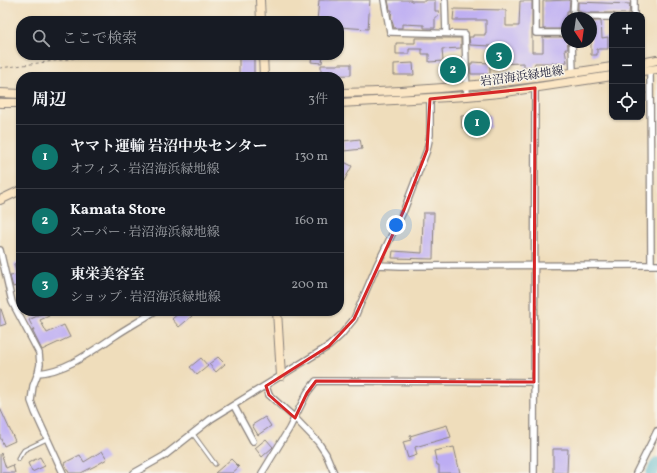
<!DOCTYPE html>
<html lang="ja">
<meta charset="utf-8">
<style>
body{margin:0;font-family:Vollkorn,"Noto Serif JP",serif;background:#242831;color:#f1f3f6}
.controls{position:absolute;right:12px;top:12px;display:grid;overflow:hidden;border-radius:8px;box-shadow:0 1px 3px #0004}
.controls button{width:36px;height:36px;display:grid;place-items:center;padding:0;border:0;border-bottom:1px solid #363941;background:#171b24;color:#f1f3f6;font:20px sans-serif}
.compass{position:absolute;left:561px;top:12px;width:36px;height:36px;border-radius:50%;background:#171b24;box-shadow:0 1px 3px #0004;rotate:167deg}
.you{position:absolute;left:396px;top:225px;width:14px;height:14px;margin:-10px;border:3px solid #fff;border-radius:50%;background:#1a73e8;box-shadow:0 0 0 6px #1a73e833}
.badge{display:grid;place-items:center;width:26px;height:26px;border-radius:50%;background:#0f766e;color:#fff;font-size:13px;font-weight:700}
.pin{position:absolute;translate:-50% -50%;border:2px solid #fff;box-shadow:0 1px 4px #0006}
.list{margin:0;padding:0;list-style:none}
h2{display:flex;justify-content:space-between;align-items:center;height:52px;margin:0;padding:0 16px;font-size:17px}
h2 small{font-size:13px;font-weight:400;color:#9ea1a6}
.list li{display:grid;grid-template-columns:26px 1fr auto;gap:12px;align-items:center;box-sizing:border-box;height:64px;padding:0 16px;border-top:1px solid #363941}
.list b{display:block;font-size:15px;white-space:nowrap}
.list p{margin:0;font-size:13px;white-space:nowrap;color:#9ea1a6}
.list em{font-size:13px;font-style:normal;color:#9ea1a6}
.icon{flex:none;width:22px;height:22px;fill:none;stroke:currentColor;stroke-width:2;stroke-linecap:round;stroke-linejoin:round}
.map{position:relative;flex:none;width:657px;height:473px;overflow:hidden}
.search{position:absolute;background:#171b24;box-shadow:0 1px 3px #0004;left:16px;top:16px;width:328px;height:44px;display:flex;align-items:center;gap:10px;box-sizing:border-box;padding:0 14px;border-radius:16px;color:#9ea1a6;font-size:15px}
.panel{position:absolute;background:#171b24;box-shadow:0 1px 3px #0004;left:16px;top:72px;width:328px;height:244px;border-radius:16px}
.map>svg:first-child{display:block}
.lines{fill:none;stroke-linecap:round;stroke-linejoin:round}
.river{stroke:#4ab2c9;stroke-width:12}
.building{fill:#bdadf3}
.lane-casing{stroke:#88807b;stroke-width:5}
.street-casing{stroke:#88807b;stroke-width:8}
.secondary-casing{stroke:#88807b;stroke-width:10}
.path{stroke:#88807b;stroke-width:1;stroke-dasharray:3 3;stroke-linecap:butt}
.lane{stroke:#fff;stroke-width:3}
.street{stroke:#fff;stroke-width:5.5}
.secondary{stroke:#fbe6c4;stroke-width:8}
.marked{fill:none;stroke:#d62828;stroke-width:3;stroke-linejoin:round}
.labels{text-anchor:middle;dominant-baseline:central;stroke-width:3;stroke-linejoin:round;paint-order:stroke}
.street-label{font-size:12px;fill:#22223b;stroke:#f7f3e8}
</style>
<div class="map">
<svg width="657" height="473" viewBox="0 0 657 473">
<rect width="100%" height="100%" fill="#f7f3e8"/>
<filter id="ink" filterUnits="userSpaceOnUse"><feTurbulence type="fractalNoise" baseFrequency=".025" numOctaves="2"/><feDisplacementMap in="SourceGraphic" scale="8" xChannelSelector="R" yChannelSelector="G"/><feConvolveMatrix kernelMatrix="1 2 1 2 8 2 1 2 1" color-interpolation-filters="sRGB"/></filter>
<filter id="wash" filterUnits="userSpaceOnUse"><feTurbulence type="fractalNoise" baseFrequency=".012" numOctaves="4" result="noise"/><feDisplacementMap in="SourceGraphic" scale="16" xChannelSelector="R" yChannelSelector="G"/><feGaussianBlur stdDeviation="0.9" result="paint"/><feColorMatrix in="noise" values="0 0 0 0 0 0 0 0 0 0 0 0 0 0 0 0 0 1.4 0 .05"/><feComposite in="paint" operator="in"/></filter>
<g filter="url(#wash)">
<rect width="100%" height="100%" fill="#efddbb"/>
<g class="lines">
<path class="river" d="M652,473l5,-10"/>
</g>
<g id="blocks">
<path class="building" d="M319,0h51l-2,29 -29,-2v-6h-22z
M388,0h23v1h14v-1h10v11h4l-1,6h-3v11h-11v-3l-22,-1v4h-8l-3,-11 1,-7h-2z
M570,0l-1,11h-2v18h-24v-28z
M520,1h12v51h11v-15h24l1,12h-3l2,13 -14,2v-1h-18l-1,4h-10v-4l-32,1 -1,-18 -21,-1 -1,-8h4v-2h12v-2h1v-13h-33l1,-11 52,1v16h13z
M578,2l52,2 -1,10h-13l-4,-1h-32v-2h-2z
M591,21h10l1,17 6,-1v12h-11v6h-6z
M415,38h46v10l-19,1 1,12 -14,1v-8h-7v-5h-13v5h-13v-11h19z
M241,55h13v20h-4v2h-11v-19h2z
M312,55h11l-1,8 -11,-1z
M472,62l18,1v11h-19l-1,-10h2z
M413,63l1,12h-20v-11z
M338,64h13v11l-30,1v-11h17z
M442,64h20v11h-20z
M490,115v13h-28l-1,-12z
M360,139l2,10 -18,2 -1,-10z
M342,161l10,5 -8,15 -5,-3v-11z
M423,213h11l-1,46 -41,-1 1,-7 29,2z
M20,262l1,6v29l-2,1 -3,-12 -3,1 -3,-11 7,-1 -3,-11z
M0,309h1l5,15 -6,2z
M47,311l2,5 -9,4 7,13 17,-8 6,12 -28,13 -10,-20h2l-5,-10z
M181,311h7l4,5 -13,11 -7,-8z
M218,357l7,7 -9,8 -7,-8z
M201,358l7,8 -11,9 -7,-8z
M0,408l15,33 -11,5 -4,-9z
M265,417l6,9 -13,9 -6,-10z
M447,425l4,12 -36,10 2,8 -9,3 -5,-16 8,-2 -1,-4z
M266,439l7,8 -11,10 -7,-9z
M454,447l6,26h-21v-8h-2l-3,-14z
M553,449h15l-1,24h-14z
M102,451l5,8 -12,7 -14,7h-12l-5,-10 16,-8 4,7z
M1,453l5,15 7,-3 2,8h-15v-19z
M40,457l5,9 -13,6 -4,-9z
M231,459l8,8 -7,6h-17z"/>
</g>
</g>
<g filter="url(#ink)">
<use href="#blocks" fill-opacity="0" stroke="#88807b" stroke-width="1"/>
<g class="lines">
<defs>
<path id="lane" d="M193,434l22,30
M18,459l6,-9 23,-11"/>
<path id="street" d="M384,0l6,32 75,2 2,62
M445,0l1,33
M536,0v33h31
M634,0v15
M573,17h39
M573,18l1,-18
M572,42l1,31
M650,70l1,195
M0,250l12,52 27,51 1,11 -2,9 -5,13 -2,15 4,11 28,61
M377,265l24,1 256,-1
M38,373c29,-2 54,-22 77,-37 13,-9 27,-16 40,-25
M266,386l3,9 26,23 23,24 8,12 8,19
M234,406l19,35
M134,473l30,-17 47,-37 118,-73 12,-11 13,-16 23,-54 27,-55 23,-60 3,-15v-36
M262,473l27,-44 18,-36 9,-12 218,1
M534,473l1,-385
M636,473l21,-42"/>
<path id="secondary" d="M260,0l1,21
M263,55l1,22
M642,63l15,-3
M642,71l15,-2
M0,93l21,1
M339,93c92,-1 182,-12 273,-26
M0,103h21
M339,103l128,-7 32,-3 113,-17
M0,200l21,-10
M277,311l4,65"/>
</defs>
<use href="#lane" class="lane-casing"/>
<use href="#street" class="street-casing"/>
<use href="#secondary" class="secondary-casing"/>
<path class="path" d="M0,68l100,-13"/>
<use href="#lane" class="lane"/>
<use href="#street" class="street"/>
<use href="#secondary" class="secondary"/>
</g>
</g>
<path class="marked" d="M535,88l-1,294 -218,-1 -9,12 -12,25 -26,-23 -3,-9 63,-40 25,-27 50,-109 23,-60 3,-51z"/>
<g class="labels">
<g class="street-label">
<text transform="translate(522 77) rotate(-8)">岩沼海浜緑地線</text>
</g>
</g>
</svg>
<div class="controls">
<button>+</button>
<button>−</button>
<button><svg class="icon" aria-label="locate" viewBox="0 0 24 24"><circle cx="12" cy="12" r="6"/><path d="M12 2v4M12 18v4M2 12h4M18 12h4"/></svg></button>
</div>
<svg class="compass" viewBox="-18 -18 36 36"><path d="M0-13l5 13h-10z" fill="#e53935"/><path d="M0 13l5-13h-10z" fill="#9ea1a6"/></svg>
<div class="you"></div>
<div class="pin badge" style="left:477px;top:123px">1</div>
<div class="pin badge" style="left:453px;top:70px">2</div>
<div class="pin badge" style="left:499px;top:56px">3</div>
<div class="search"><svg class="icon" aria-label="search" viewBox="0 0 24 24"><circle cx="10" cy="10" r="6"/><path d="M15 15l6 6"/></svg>ここで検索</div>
<section class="panel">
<h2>周辺<small>3件</small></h2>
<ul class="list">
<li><span class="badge">1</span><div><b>ヤマト運輸 岩沼中央センター</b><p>オフィス · 岩沼海浜緑地線</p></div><em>130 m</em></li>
<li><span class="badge">2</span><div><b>Kamata Store</b><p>スーパー · 岩沼海浜緑地線</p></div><em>160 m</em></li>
<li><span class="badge">3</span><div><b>東栄美容室</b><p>ショップ · 岩沼海浜緑地線</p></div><em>200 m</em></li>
</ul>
</section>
</div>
